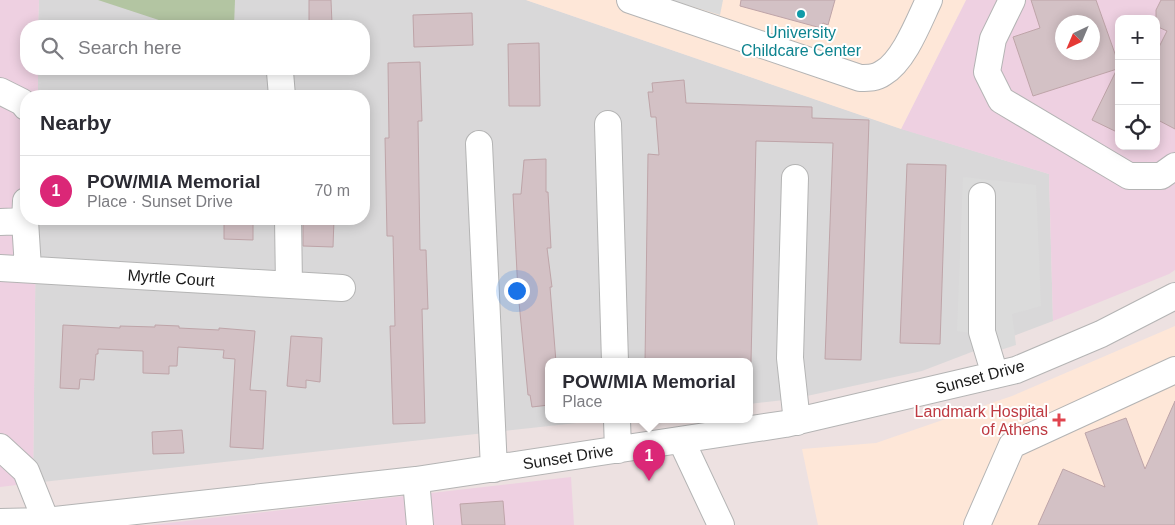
<!DOCTYPE html>
<meta charset="utf-8">
<style>
body{margin:0;font-family:Helvetica,sans-serif;background:#f7f7f7;color:#2b2b33}
.controls{position:absolute;right:15px;top:15px;display:grid;overflow:hidden;border-radius:10px;box-shadow:0 2px 12px #0003}
.controls button{width:45px;height:45px;display:grid;place-items:center;padding:0;border:0;border-bottom:1px solid #e1e1e2;background:#fff;color:#2b2b33;font:25px sans-serif}
.compass{position:absolute;left:1055px;top:15px;width:45px;height:45px;border-radius:50%;background:#fff;box-shadow:0 2px 12px #0003;rotate:224deg}
.you{position:absolute;left:516px;top:290px;width:18px;height:18px;margin:-12px;border:4px solid #fff;border-radius:50%;background:#1a73e8;box-shadow:0 0 0 8px #1a73e833}
.badge{display:grid;place-items:center;width:32px;height:32px;border-radius:50%;background:#db2777;color:#fff;font-size:16px;font-weight:700}
.pin{position:absolute;translate:-50% -41px;filter:drop-shadow(0 1px 2px #0008)}
.pin::after{content:'';position:absolute;top:26px;width:18px;height:15px;background:inherit;clip-path:polygon(0 0,100% 0,50% 100%)}
.popup{position:absolute;left:545px;top:358px;width:208px;height:65px;box-sizing:border-box;display:grid;place-content:center;border-radius:10px;background:#fff;filter:drop-shadow(0 1px 4px #0005);font-size:16px;white-space:nowrap;color:#7c7c81}
.popup b{font-size:19px;color:#2b2b33}
.popup::after{content:'';position:absolute;left:50%;top:100%;margin-left:-10px;border:10px solid transparent;border-top-color:#fff}
.list{margin:0;padding:0;list-style:none}
h2{display:flex;justify-content:space-between;align-items:center;height:65px;margin:0;padding:0 20px;font-size:21px}
h2 small{font-size:16px;font-weight:400;color:#7c7c81}
.list li{display:grid;grid-template-columns:32px 1fr auto;gap:15px;align-items:center;box-sizing:border-box;height:70px;padding:0 20px;border-top:1px solid #e1e1e2}
.list b{display:block;font-size:19px;white-space:nowrap}
.list p{margin:0;font-size:16px;white-space:nowrap;color:#7c7c81}
.list em{font-size:16px;font-style:normal;color:#7c7c81}
.icon{flex:none;width:28px;height:28px;fill:none;stroke:currentColor;stroke-width:2;stroke-linecap:round;stroke-linejoin:round}
.map{position:relative;flex:none;width:1175px;height:525px;overflow:hidden}
.search{position:absolute;background:#fff;box-shadow:0 2px 12px #0003;left:20px;top:20px;width:350px;height:55px;display:flex;align-items:center;gap:12px;box-sizing:border-box;padding:0 18px;border-radius:20px;color:#7c7c81;font-size:19px}
.panel{position:absolute;background:#fff;box-shadow:0 2px 12px #0003;left:20px;top:90px;width:350px;height:135px;border-radius:20px}
.map>svg:first-child{display:block}
.residential{fill:#d9d8d9}
.commercial{fill:#eed0e1;fill-rule:evenodd}
.education{fill:#fee7d8}
.cemetery{fill:#b3c5a2}
.parking{fill:#dbdbdb}
.building{fill:#d3c1c5;stroke:#bea4a8;fill-rule:evenodd}
.lines{fill:none;stroke-linecap:round;stroke-linejoin:round}
.minor-casing{stroke:#b4b4b4;stroke-width:28}
.minor{stroke:#fff;stroke-width:26}
.culture-dot{fill:#0f9aa8;stroke:#fff;stroke-width:2}
.health-dot{fill:#e0444e;stroke:#fff;stroke-width:2}
.labels{text-anchor:middle;dominant-baseline:central;stroke-width:4;stroke-linejoin:round;paint-order:stroke}
.culture-label{font-size:16px;fill:#0d838f;stroke:#fff}
.street-label{font-size:16px;fill:#1b1b1b;stroke:#fff}
.health-label{font-size:16px;fill:#be3a42;stroke:#fff;text-anchor:end}
</style>
<div class="map">
<svg width="1175" height="525" viewBox="0 0 1175 525">
<rect width="100%" height="100%" fill="#ede1e1"/>
<path class="residential" d="M39,0h487l370,127 153,47 4,147 -131,50 -129,28 -44,5v-42h-200v58h55l-571,63 3,-264h328v-123h-326v-27h326v-43h-326z"/>
<path class="commercial" d="M0,0h39l-1,26h-12v43h12v27h-12v123h10l-3,264 -33,4z
M966,0h209v270l-6,4 -116,47 -4,-147 -148,-45zM1119,19h37v127h-37zM1062,22h30v30h-30z
M571,477l3,48h-423z"/>
<path class="education" d="M526,0h440l-65,129z
M1175,326v199h-357l-16,-76 74,-6 136,-47z"/>
<path class="cemetery" d="M98,0h137l-1,26h-57z"/>
<path class="parking" d="M671,0h52l-3,15z
M963,177l73,8 5,121 -29,8 4,31 -31,10 -7,-21 -21,-3z"/>
<path class="building" d="M309,0h22l1,24 -23,1z
M741,0h94l-7,25 -5,-2 -2,5 -81,-22z
M1031,0h65l23,65v68l-27,-13 25,-51 -84,27 -20,-59 27,-9zM1062,22h30v30h-30z
M1161,0h14v129l-19,-10v-66l11,-22 -11,-5v-16z
M472,13l1,32 -59,2 -1,-32z
M539,43l1,63h-31l-1,-62z
M420,62l2,59h-4l2,129h6l2,59h-6l3,114 -32,1 -3,-98h5l-2,-90h-6l-2,-98h4l-1,-75z
M684,80l2,23 126,4v11l57,2 -8,240 -36,-1 8,-216 -77,-2 -5,221h-106l3,-208 11,1 -3,-38h-5l-3,-25h5l-1,-9z
M546,159v33h2l3,56h-4l5,39h-2l6,75h-7v43l-17,2 -2,-12h-2l-10,-103 -5,-98h8l3,-34z
M907,164l39,1 -6,179 -40,-1z
M224,219h29v21l-29,-1z
M303,219h31l-1,28 -30,-1z
M63,325l57,3v-2l35,1v-2l24,1v2l40,2v-2l36,3 -5,59 16,1 -3,58 -33,-2 5,-88 -12,-1 1,-8 -46,-3 -1,19h-8v8l-26,-1v-22l-45,-2v5h-2l-2,26 -14,-1 -1,10 -19,-1z
M291,336l31,2 -2,44 -14,-2v8l-19,-2z
M1175,401v124h-137l25,-56 42,18 -20,-54 41,-15 19,51z
M182,430l2,23 -31,1 -1,-22z
M503,501l2,24h-43l-2,-21z"/>
<g class="lines">
<defs>
<path id="minor" d="M630,0l230,78c9,0 16,0 23,-5 21,-12 36,-52 46,-73
M1012,0l-19,39 -6,33 14,28 128,76h32l14,-10
M280,72l2,24
M0,91l22,11 4,5
M608,124l7,238
M479,144l15,325
M795,178l-5,180 7,64
M982,196v136l13,43
M26,201l-1,20 3,47
M288,219l1,66
M0,222l25,-1
M0,268l342,20
M617,420l1,30
M681,440l40,85
M0,447l26,24 20,50
M416,480l4,45
M0,522l46,-1 370,-41 369,-56 231,-54 85,-36 74,-38
M977,525l35,-80 163,-75"/>
</defs>
<use href="#minor" class="minor-casing"/>
<use href="#minor" class="minor"/>
</g>
<circle class="culture-dot" cx="801" cy="14" r="5"/>
<path class="health-dot" d="M1056.5 412.5h5v5h5v5h-5v5h-5v-5h-5v-5h5z"/>
<g class="labels">
<g class="culture-label">
<text x="801" y="32">University<tspan x="801" dy="18">Childcare Center</tspan></text>
</g>
<g class="street-label">
<text transform="translate(171 278) rotate(4)">Myrtle Court</text>
<text transform="translate(980 377) rotate(-15)">Sunset Drive</text>
<text transform="translate(568 457) rotate(-9)">Sunset Drive</text>
</g>
<g class="health-label">
<text x="1048" y="411">Landmark Hospital<tspan x="1048" dy="18">of Athens</tspan></text>
</g>
</g>
</svg>
<div class="controls">
<button>+</button>
<button>−</button>
<button><svg class="icon" aria-label="locate" viewBox="0 0 24 24"><circle cx="12" cy="12" r="6"/><path d="M12 2v4M12 18v4M2 12h4M18 12h4"/></svg></button>
</div>
<svg class="compass" viewBox="-18 -18 36 36"><path d="M0-13l5 13h-10z" fill="#e53935"/><path d="M0 13l5-13h-10z" fill="#7c7c81"/></svg>
<div class="you"></div>
<div class="pin badge" style="left:649px;top:481px">1</div>
<div class="popup"><b>POW/MIA Memorial</b>Place</div>
<div class="search"><svg class="icon" aria-label="search" viewBox="0 0 24 24"><circle cx="10" cy="10" r="6"/><path d="M15 15l6 6"/></svg>Search here</div>
<section class="panel">
<h2>Nearby<small></small></h2>
<ul class="list">
<li><span class="badge">1</span><div><b>POW/MIA Memorial</b><p>Place · Sunset Drive</p></div><em>70 m</em></li>
</ul>
</section>
</div>
